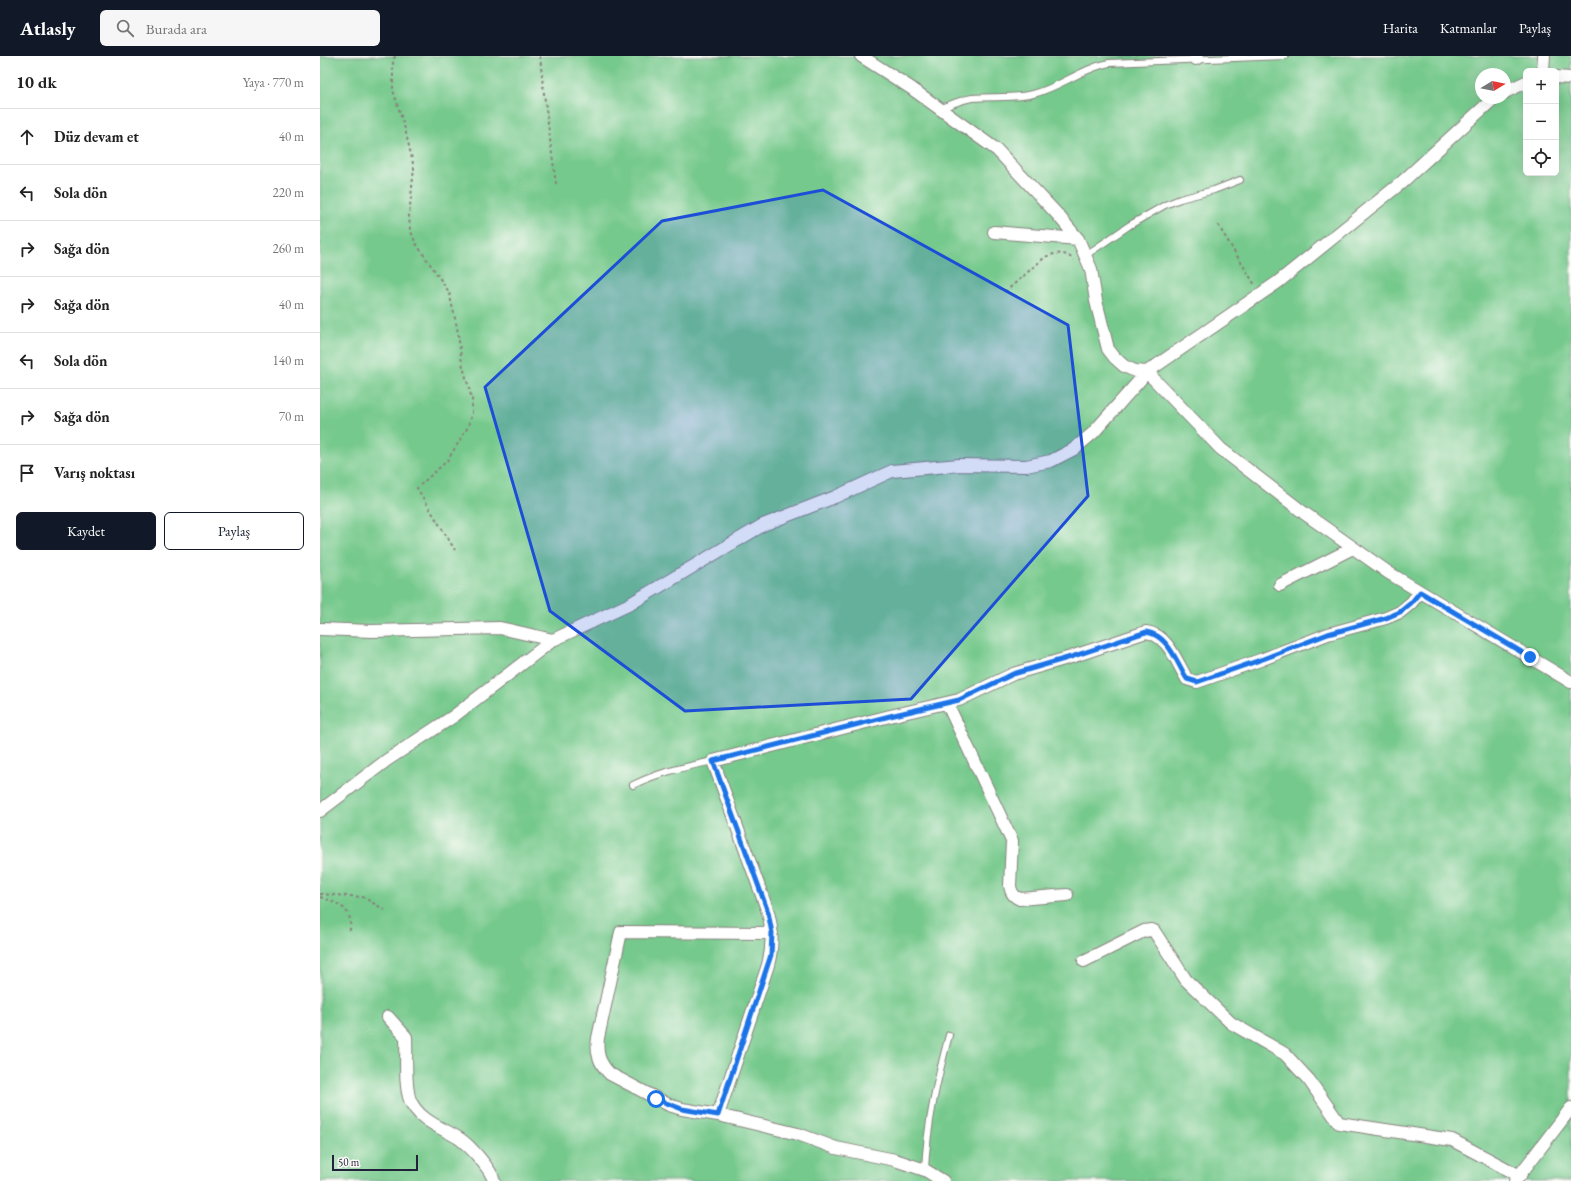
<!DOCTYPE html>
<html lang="tr">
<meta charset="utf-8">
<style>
body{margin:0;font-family:"EB Garamond",serif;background:#f6f6f6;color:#222}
.controls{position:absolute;right:12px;top:12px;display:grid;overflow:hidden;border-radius:6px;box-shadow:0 4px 16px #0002}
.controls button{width:36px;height:36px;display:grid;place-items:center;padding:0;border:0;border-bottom:1px solid #e0e0e0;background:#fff;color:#222;font:20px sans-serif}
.compass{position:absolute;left:1155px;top:12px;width:36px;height:36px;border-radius:50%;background:#fff;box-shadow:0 4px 16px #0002;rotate:80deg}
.scale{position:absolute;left:12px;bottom:10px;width:86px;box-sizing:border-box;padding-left:4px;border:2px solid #22223b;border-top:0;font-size:11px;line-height:14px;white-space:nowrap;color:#22223b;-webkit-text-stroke:3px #fdfcf7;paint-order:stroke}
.stop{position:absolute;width:12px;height:12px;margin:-9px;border:3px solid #1a73e8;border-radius:50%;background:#fff}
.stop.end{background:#1a73e8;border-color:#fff;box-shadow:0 1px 4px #0008}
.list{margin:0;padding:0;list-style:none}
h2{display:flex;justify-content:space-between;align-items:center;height:52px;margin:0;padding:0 16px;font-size:17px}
h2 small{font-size:13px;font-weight:400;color:#767676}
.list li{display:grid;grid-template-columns:26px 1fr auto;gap:12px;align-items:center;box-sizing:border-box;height:56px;padding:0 16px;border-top:1px solid #e0e0e0}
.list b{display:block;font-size:15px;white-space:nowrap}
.list em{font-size:13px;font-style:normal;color:#767676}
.actions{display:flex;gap:8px;padding:12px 16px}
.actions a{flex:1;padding:9px 0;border:1px solid #111827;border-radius:6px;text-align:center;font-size:14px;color:#111827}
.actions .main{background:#111827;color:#fff}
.icon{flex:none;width:22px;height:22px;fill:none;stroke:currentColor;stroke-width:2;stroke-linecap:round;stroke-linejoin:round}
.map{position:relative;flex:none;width:1251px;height:1125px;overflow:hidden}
header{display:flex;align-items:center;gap:24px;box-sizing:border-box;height:56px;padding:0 20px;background:#111827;color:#fff}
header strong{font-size:19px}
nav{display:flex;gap:22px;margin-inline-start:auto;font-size:14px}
.search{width:280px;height:36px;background:#f6f6f6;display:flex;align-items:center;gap:10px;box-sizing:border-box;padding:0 14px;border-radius:6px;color:#767676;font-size:15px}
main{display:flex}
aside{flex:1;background:#fff}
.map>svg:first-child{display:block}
.green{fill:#76c98c;stroke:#4c7664;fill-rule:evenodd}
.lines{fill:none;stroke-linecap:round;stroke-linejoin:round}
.lane-casing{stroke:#86817c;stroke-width:8}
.street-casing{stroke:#86817c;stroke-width:14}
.path{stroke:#86817c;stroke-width:2;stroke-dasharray:3 3;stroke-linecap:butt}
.lane{stroke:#fff;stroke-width:6}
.street{stroke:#fff;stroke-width:12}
.route{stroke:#1a73e8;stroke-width:5}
.marked{fill:#1d4ed8;fill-opacity:0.2;stroke:#1d4ed8;stroke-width:3;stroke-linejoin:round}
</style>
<header>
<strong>Atlasly</strong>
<div class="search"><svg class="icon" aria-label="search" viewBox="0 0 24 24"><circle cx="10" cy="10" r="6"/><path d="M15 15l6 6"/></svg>Burada ara</div>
<nav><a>Harita</a><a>Katmanlar</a><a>Paylaş</a></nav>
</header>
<main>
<aside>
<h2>10 dk<small>Yaya · 770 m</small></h2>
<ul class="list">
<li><svg class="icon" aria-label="ahead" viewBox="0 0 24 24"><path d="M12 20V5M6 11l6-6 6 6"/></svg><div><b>Düz devam et</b></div><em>40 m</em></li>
<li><svg class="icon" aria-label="left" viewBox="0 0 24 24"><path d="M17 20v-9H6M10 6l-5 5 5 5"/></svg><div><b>Sola dön</b></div><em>220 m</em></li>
<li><svg class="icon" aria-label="right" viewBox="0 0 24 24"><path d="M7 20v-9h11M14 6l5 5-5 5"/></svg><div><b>Sağa dön</b></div><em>260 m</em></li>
<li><svg class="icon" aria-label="right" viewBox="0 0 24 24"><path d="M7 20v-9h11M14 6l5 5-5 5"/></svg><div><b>Sağa dön</b></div><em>40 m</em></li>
<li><svg class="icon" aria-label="left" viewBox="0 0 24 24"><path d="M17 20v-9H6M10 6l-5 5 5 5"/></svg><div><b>Sola dön</b></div><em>140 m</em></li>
<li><svg class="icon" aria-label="right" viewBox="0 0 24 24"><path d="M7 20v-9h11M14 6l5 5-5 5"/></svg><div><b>Sağa dön</b></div><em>70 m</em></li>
<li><svg class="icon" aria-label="arrive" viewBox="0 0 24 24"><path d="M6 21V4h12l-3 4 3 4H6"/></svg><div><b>Varış noktası</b></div></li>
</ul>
<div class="actions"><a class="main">Kaydet</a><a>Paylaş</a></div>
</aside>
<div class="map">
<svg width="1251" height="1125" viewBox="0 0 1251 1125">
<rect width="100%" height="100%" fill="#fdfcf7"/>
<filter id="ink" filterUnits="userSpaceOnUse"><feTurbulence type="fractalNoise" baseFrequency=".025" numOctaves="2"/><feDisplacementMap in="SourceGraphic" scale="8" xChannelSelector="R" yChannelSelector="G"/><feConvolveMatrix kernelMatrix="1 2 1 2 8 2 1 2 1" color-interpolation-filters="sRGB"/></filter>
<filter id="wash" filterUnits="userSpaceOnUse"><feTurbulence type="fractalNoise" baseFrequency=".012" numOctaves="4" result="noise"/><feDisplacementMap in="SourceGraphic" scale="16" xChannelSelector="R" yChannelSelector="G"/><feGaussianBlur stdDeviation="0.9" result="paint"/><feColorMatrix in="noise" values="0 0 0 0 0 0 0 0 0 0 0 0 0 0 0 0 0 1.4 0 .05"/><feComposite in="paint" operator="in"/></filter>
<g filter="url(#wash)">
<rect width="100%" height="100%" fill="#e9e0bd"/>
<path class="green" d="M0,0h1251v1125h-1251zM1206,15h30v102h-30zM1161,18h24v24h-24z"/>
</g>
<g filter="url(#ink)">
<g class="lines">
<defs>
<path id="lane" d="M620,53c11,-5 21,-9 32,-11 20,-2 41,1 61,-4 28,-7 47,-25 76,-31l176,-7
M766,199l44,-30 35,-20 15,-6 34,-9 26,-10
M313,729c26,-13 52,-18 80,-24
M605,1114c2,-47 12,-90 24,-135"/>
<path id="street" d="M541,0l50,32 86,62 60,64 21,25 13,30 5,32 12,48 7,9 9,8 11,5 12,1 74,77 83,64 85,60 182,109
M876,0v3
M1223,15l1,-15
M1236,21l15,1
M1185,36l21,-10
M674,176l84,7
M960,529l73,-37
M0,573l52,2 128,-3 53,12
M627,647l65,138 -2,45c1,7 4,11 10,13l47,-4
M0,755l67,-51 67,-44 99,-76 77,-36 133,-79 72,-28 57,-26 67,-6 67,1 25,-5 23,-12 19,-16 54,-61 131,-90 123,-99 93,-85
M764,905l60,-30 7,-1 3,1 32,49 45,43 54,31 24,26 30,43 113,17 68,36
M68,961l18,20c1,18 -2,47 4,63 9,21 33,28 50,39 10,7 31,30 34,42
M398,1059l-36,-6 -13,-4 -59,-31c-11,-11 -14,-21 -12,-36l23,-106 151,1
M623,1125l-18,-11 -30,-10 -59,-12 -38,-14 -80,-19 50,-150c5,-18 5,-34 0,-53l-55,-151 177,-45 69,-16 54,-26 58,-17 75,-25c22,3 30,29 41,47l10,3 66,-23 65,-25 58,-16 14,-6 11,-9 9,-11
M1195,1125l56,-73"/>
</defs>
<use href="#lane" class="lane-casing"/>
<use href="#street" class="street-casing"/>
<path class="path" d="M75,0l-2,7v27l12,39 9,39 -5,48 1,13 5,13 34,50 8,35 5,36 10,36v14l-4,14 -21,34 -30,27 38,62
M220,0l3,30 13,98
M898,169l37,60
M685,236l40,-35c10,-4 20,-6 29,3
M0,838l43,3 22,13
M0,841c20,7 35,12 29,37"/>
<use href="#lane" class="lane"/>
<use href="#street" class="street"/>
</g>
</g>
<g class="lines" filter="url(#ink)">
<path class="route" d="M336,1043l26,10 36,6 53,-160 1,-22 -4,-21 -55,-151 177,-45 69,-16 54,-26 58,-17 75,-25c22,3 30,29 41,47l10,3 66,-23 65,-25 58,-16 14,-6 11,-9 9,-11 110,65"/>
</g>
<path class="marked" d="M503,134l245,135 20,171 -177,203 -226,12 -135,-100 -65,-224 177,-166z"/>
</svg>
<div class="controls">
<button>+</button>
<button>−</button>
<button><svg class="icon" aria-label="locate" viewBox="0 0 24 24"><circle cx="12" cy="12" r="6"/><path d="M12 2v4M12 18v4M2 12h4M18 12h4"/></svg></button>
</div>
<svg class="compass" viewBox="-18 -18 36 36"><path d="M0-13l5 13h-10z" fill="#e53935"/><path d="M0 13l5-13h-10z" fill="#767676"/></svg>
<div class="scale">50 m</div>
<div class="stop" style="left:336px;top:1043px"></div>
<div class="stop end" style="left:1210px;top:601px"></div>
</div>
</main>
